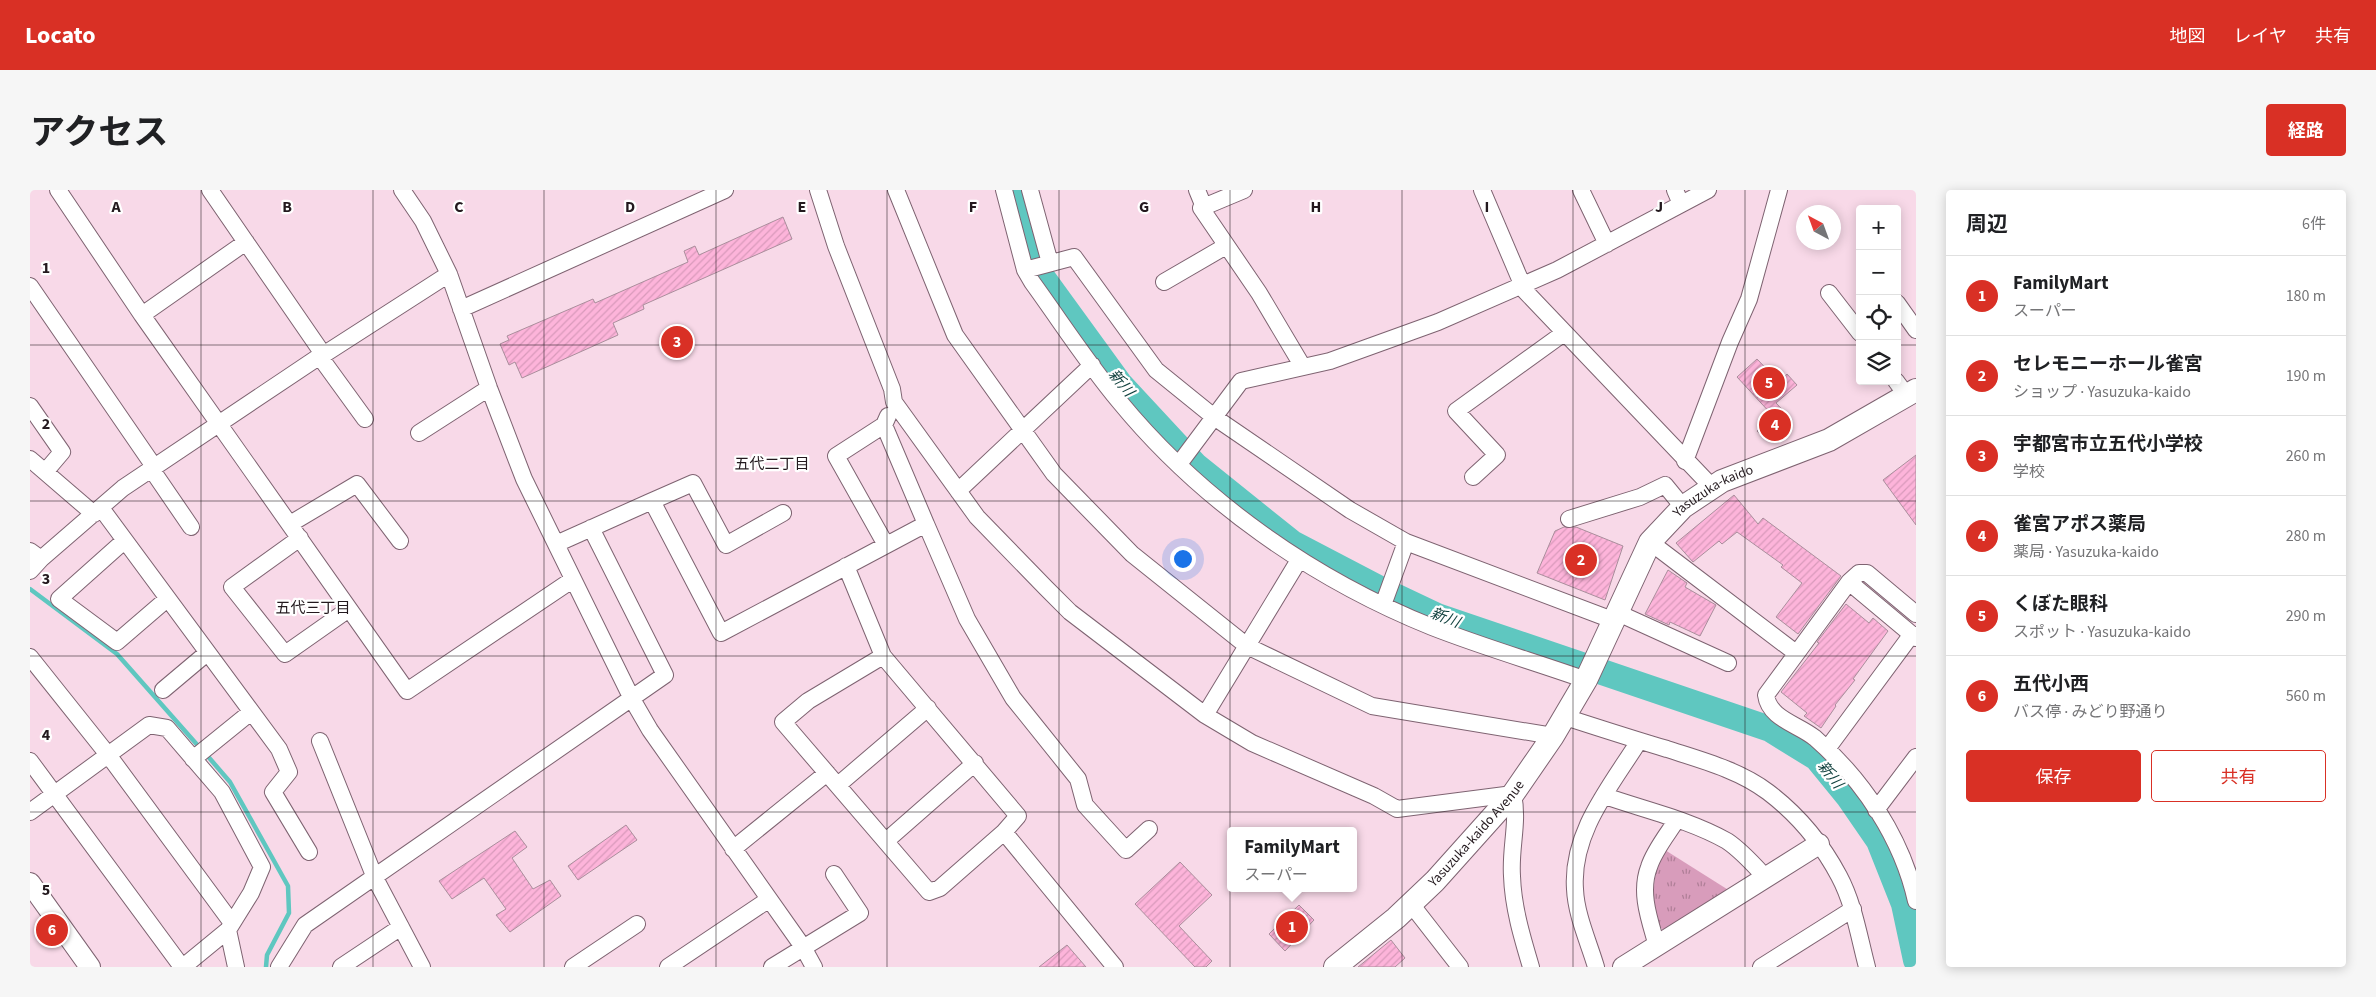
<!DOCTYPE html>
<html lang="ja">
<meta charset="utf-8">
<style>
body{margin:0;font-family:"Source Sans 3","Noto Sans JP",sans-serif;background:#f6f6f6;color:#202124}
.controls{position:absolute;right:15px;top:15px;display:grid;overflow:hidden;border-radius:5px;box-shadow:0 2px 12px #0003}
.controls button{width:45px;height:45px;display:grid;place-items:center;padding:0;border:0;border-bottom:1px solid #e0e0e0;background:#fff;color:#202124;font:25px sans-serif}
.compass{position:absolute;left:1766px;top:15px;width:45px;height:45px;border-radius:50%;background:#fff;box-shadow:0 2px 12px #0003;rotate:319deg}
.you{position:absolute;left:1152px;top:368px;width:18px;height:18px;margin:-12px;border:4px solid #fff;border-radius:50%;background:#1a73e8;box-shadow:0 0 0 8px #1a73e833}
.badge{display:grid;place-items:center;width:32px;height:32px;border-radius:50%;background:#d93025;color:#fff;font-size:16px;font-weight:700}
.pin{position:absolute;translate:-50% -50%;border:2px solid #fff;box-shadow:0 1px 5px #0006}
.popup{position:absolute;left:1197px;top:637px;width:130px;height:65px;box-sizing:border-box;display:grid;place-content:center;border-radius:5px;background:#fff;filter:drop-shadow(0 1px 4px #0005);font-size:16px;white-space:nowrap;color:#757577}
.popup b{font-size:19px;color:#202124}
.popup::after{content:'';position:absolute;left:50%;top:100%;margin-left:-10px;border:10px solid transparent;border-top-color:#fff}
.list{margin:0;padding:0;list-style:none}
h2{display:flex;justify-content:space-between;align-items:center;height:65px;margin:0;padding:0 20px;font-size:21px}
h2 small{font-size:16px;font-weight:400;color:#757577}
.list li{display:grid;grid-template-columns:32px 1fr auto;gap:15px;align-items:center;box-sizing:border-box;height:80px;padding:0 20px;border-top:1px solid #e0e0e0}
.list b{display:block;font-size:19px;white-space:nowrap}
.list p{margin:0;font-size:16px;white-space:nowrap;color:#757577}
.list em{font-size:16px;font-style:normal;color:#757577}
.actions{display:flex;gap:10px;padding:15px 20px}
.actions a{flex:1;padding:11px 0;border:1px solid #d93025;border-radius:5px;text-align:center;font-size:18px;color:#d93025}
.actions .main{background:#d93025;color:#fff}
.icon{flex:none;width:28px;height:28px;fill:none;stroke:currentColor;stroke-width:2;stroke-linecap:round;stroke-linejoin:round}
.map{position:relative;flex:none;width:1886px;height:777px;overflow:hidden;border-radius:5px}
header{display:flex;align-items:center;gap:30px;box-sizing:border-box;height:70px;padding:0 25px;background:#d93025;color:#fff}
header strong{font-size:24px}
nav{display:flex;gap:28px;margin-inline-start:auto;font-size:18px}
.intro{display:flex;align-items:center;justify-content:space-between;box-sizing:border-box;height:120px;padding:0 30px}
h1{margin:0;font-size:35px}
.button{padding:12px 22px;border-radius:5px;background:#d93025;color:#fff;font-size:18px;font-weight:700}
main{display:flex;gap:30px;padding:0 30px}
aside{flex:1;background:#fff;border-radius:5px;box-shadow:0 2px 12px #0003}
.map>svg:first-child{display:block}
.grass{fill:url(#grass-tufts)}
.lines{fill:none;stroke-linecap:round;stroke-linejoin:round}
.stream{stroke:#5fc7c0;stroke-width:4.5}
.river{stroke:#5fc7c0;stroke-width:26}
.building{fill:url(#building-hatch);stroke:#aa8e9c}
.minor-casing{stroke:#7e6371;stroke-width:18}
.tertiary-casing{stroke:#7e6371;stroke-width:22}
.secondary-casing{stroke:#7e6371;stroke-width:24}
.minor{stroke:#fff;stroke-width:16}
.tertiary{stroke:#fff;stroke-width:20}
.secondary{stroke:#fff;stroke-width:22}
.grid{fill:none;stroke:#23191e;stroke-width:1;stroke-opacity:0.55}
.labels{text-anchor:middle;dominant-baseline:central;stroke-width:4.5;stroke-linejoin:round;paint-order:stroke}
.street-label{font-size:14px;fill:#23191e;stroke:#fff}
.water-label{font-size:15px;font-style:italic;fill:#0e3f3c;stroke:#fff}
.neighbourhood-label{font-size:15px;fill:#23191e;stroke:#fff}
.grid-label{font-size:16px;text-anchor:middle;font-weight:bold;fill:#23191e;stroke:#fff;stroke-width:4.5;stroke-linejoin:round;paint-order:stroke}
</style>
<header>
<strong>Locato</strong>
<nav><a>地図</a><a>レイヤ</a><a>共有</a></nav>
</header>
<div class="intro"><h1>アクセス</h1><a class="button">経路</a></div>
<main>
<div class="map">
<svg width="1886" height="777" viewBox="0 0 1886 777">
<defs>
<pattern id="grass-tufts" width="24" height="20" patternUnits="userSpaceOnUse" patternTransform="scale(1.25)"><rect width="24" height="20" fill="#d89cbb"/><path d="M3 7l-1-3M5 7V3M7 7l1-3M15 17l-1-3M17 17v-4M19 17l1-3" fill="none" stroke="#af7e97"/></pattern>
<pattern id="building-hatch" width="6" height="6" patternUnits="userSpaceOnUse" patternTransform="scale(1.25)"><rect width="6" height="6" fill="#fdb4da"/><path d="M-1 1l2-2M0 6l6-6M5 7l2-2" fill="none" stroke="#d99abb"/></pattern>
</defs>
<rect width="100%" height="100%" fill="#f8d9e8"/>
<path class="grass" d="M1635,660l65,41 -63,41 -9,-6c-6,-28 -7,-51 7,-76z"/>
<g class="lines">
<path class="stream" d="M0,399l87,65 83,94
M175,563l25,29 58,104 1,27 -22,42 -1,12"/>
<path class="river" d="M988,0l9,40 15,47 77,106 77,83 96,77 88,46 57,27 333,113 47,29 31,38 31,45 25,63 12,56"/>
</g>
<path class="building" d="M753,27l9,22 -149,66 1,4 -31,14 5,12 -96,43 -7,-16 -6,3 -9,-21 9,-4 -2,-4 86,-37 2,4 93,-41 -4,-11 11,-5 4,9z
M1727,169l22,23 8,-8 10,11 -21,18 16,17 -15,15 -13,3 -7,-7 16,-15 -36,-39z
M1886,265v70l-33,-45z
M1704,305l24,29 5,-6 78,58 -43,58 -22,-17 26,-34 -21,-16 2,-2 -46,-33 -15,12 -3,-3 -26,21 -17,-19z
M1534,337h12l47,19 -18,54 -68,-27 18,-42z
M1638,380l19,13 -2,4 31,18 -16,31 -30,-14 -1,3 -24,-11z
M1816,414l23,19 4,-5 15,13 -35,48 2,1 -20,25 1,1 -15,22 -17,-12 3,-3 -26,-21 38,-49 -2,-1z
M596,635l11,15 -59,40 -10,-14z
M485,641l12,16 -15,11 21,31 17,-9 11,16 -51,36 -14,-17 10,-6 -22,-31 -32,21 -13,-18z
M1150,672l32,33 -33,31 33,35 -6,6h-11l-60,-63z
M1269,715l15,15 -29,31 -16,-17z
M1361,750l14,18 -10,9h-37z
M1037,755l19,22h-47z"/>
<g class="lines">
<defs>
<path id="minor" d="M28,0l84,125 265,376 165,-111
M372,0l21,31 26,53 40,114 35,91 108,220 18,31 153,217 11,20
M788,0l18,56 56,143 2,13 83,115 69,71 24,24 135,103 47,28 122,53 23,13 116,-15c6,29 -3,53 -1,82 1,31 10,61 19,91
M866,0l59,145 99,139 78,80 115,92 125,60 181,30
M974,0l21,80 7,12c29,40 56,82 87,119 82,100 194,178 313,226 51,20 103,35 154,53
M1000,0l20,73
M1167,0l7,17
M1214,0l-43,18 58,85 44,74
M1452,0l43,101 187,196
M1551,0l26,54
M1645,0l6,14
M995,80l49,-13 82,113 58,47 136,93 56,32 209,79
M1134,92l62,-36
M0,96l125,182
M1799,103l31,40
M1867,113l19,27
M431,119l264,-119
M112,125l104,-73
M1866,191l11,15
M0,216l32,46 -17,20
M335,229l-45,-62 129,-83
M389,243l70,-45
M0,269l64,55
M1655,271l45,-119 19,-43 30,-109
M1149,274l62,-83 89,-20 108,-39 119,-52 151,-80
M122,280l39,57
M1443,287l24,-22 -41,-44 108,-78
M928,301l134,-126
M622,311l41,-18 33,62 57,-32
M71,318l178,241 10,23 -16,20 36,60
M1539,329l71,-22 25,-12 18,22
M260,334l67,-40 43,57
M896,334l41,95 46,79 65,81 7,26 41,45 23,-21
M270,348l-68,49 53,67 64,-45
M94,351l-65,58 58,43 50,-43
M1620,352l146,111
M526,354l96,-43 69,132 205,-109 -42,-99
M856,355l-50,-89 48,-31 4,-9
M0,361l11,8 82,-71 200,-134 -113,-164
M816,376l37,90 -75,45 -25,21 146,170 11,-4 64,-56 14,-16 -135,-160
M0,381l11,-12
M1819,392l10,-9h8l49,41
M1353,415l23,-63
M1588,423l110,50
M1886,448l-67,-56 -83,113c3,24 32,29 49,43 48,42 87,100 101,163
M0,467l79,99 123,167
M133,500l44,-37
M1175,525l94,-155
M1535,527c34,11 68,22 102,32 34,11 72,21 101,43 29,22 54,52 71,84 15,28 20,61 28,91
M290,551l55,137 47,89
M1797,559l85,-115
M163,569l58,-47
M0,571l152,206
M808,595l90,-77
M1575,606c40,14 85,24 122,45 15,10 27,24 39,37
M1846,620l40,-53
M0,622l119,-87 18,3 55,64 40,75 -11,26 -23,37 -45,37
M974,642l111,135
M856,651l89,-78
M703,659l94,-76
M1381,714l49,63
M198,740l8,37
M1627,756c-7,-25 -18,-53 -8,-79 5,-16 18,-32 27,-46
M249,777l26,-42 360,-250 -74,-147
M311,777l60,-40
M543,777l64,-43
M638,777l100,-67
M742,777l88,-54 -26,-39
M1566,777c-7,-24 -20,-52 -21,-78 -4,-57 36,-103 64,-148
M1731,777l92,-58"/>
<path id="tertiary" d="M0,693l60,84
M1593,777l196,-123"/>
<g id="secondary">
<path id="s1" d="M1305,777l61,-49 39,-37 78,-87 40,-58 33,-56 64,-138 33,-35 39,-26 107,-41 87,-50"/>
</g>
</defs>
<use href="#minor" class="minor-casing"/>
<use href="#tertiary" class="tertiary-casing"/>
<use href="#secondary" class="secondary-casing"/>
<use href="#minor" class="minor"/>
<use href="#tertiary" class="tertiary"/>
<use href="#secondary" class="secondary"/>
</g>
<path class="grid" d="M171,0v777M343,0v777M514,0v777M686,0v777M857,0v777M1029,0v777M1200,0v777M1372,0v777M1543,0v777M1715,0v777M0,155h1830M1867,155h19M0,311h1886M0,466h1886M0,622h1886"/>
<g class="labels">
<g class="street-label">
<text stroke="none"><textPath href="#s1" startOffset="619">Yasuzuka-kaido</textPath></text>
<text stroke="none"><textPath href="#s1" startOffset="195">Yasuzuka-kaido Avenue</textPath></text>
</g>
<g class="water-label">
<text transform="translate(1091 193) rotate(50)">新川</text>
<text transform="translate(1415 428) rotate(21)">新川</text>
<text transform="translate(1800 585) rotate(52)">新川</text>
</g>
<g class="neighbourhood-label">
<text x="742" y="274">五代二丁目</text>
<text x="283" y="418">五代三丁目</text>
</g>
</g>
<g class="grid-label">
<text x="86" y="22">A</text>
<text x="257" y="22">B</text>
<text x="429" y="22">C</text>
<text x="600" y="22">D</text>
<text x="772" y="22">E</text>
<text x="943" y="22">F</text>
<text x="1114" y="22">G</text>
<text x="1286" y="22">H</text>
<text x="1457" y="22">I</text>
<text x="1629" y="22">J</text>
<text x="16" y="83">1</text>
<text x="16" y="239">2</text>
<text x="16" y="394">3</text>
<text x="16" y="550">4</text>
<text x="16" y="705">5</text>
</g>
</svg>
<div class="controls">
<button>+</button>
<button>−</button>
<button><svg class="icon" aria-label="locate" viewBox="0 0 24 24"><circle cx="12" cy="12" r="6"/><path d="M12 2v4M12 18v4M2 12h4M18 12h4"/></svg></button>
<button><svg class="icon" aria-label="layers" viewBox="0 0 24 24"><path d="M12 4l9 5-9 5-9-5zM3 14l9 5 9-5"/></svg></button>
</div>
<svg class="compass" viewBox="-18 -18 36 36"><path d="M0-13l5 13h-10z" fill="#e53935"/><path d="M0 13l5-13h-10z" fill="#757577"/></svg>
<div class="you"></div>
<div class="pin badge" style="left:1262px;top:737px">1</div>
<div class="popup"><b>FamilyMart</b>スーパー</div>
<div class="pin badge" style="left:1551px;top:370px">2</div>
<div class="pin badge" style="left:647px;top:152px">3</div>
<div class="pin badge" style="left:1745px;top:235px">4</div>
<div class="pin badge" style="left:1739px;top:193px">5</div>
<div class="pin badge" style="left:22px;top:740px">6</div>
</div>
<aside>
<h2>周辺<small>6件</small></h2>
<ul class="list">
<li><span class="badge">1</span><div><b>FamilyMart</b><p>スーパー</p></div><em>180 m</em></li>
<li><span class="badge">2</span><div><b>セレモニーホール雀宮</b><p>ショップ · Yasuzuka-kaido</p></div><em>190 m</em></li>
<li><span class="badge">3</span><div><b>宇都宮市立五代小学校</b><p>学校</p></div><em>260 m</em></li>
<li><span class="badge">4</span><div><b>雀宮アポス薬局</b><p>薬局 · Yasuzuka-kaido</p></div><em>280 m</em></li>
<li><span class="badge">5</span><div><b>くぼた眼科</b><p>スポット · Yasuzuka-kaido</p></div><em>290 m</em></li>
<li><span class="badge">6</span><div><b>五代小西</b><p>バス停 · みどり野通り</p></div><em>560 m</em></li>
</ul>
<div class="actions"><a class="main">保存</a><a>共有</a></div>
</aside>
</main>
